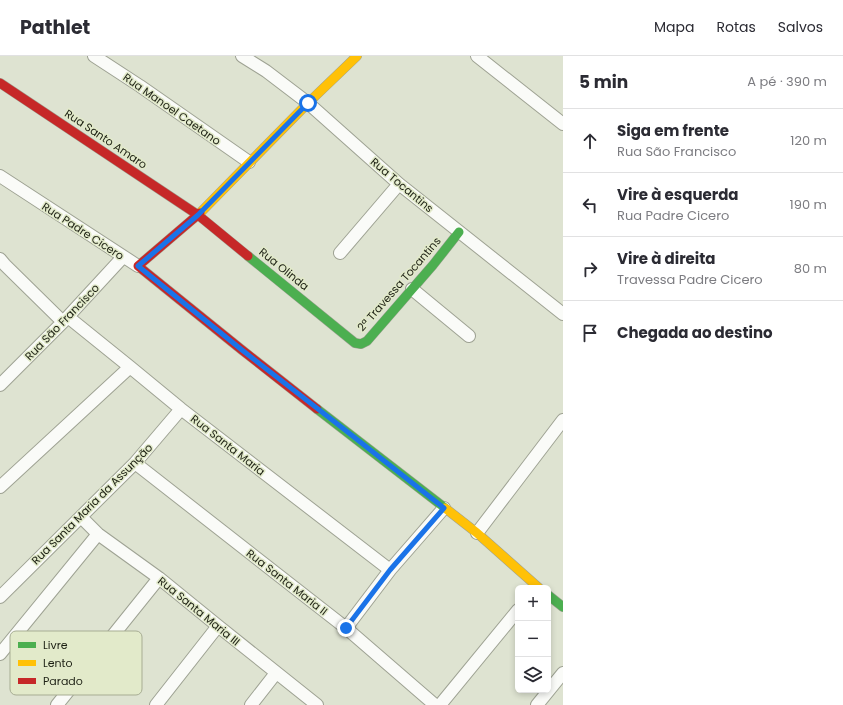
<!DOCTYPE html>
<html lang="pt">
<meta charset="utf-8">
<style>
body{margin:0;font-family:Poppins,sans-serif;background:#f2f2f3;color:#2b2b33}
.controls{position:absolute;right:12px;bottom:12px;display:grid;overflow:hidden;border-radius:6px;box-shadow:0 2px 6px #0003}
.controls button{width:36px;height:36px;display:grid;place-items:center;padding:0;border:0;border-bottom:1px solid #e1e1e2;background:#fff;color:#2b2b33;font:20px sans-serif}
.stop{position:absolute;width:12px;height:12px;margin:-9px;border:3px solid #1a73e8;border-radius:50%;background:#fff}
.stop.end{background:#1a73e8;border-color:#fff;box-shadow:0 1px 4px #0008}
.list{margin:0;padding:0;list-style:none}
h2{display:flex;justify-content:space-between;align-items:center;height:52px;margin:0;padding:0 16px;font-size:17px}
h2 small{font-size:13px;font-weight:400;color:#7c7c81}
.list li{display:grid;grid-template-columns:26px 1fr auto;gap:12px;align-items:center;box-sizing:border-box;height:64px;padding:0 16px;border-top:1px solid #e1e1e2}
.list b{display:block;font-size:15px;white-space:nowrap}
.list p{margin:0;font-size:13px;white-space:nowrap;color:#7c7c81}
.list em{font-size:13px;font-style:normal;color:#7c7c81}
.icon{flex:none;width:22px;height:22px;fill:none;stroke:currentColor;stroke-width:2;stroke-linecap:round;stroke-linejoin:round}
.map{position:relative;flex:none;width:563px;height:649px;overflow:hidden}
header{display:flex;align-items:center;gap:24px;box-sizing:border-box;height:56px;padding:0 20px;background:#fff;border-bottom:1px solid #e1e1e2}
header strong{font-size:19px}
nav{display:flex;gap:22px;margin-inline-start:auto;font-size:14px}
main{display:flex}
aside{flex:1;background:#fff}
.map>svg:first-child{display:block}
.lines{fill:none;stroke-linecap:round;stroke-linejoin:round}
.street-casing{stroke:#9ea293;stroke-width:14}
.fast-casing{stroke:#9ea293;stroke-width:10}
.slow-casing{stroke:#9ea293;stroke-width:10}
.jam-casing{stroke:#9ea293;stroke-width:10}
.street{stroke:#fafbf8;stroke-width:12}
.fast{stroke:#4caf50;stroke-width:9}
.slow{stroke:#ffc107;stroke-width:9}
.jam{stroke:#c62828;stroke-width:9}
.route{stroke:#1a73e8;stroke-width:5}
.labels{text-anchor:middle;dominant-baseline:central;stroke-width:3;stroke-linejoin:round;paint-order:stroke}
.street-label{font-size:11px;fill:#1d2014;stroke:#e2eaca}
.key{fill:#e2eaca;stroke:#a7ad93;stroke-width:1}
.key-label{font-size:11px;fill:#1d2014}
</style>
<header>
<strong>Pathlet</strong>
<nav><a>Mapa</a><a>Rotas</a><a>Salvos</a></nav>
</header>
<main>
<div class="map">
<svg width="563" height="649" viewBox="0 0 563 649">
<rect width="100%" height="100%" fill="#dee3d1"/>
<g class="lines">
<defs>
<path id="street" d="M94,0l46,30 109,76
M242,0l24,15 42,32 91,81 164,130
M477,0l86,68
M0,120l138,90
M340,197l59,-69
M0,203l5,6 58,57
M412,233l57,47
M68,261l62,50 51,42 209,161
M0,329l63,-63 60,-65
M135,407l211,165 89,77
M0,431l130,-120
M81,461l17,17 61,44 59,48 99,79
M477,477l86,-113
M0,541l135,-134 46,-54
M346,572l44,-58 54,-62
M0,598l98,-120
M57,649l102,-127
M156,649l62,-79
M251,649l25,-32
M440,649l78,-95
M537,649l26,-32"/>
<path id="fast" d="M248,200l107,87 6,1 6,-3 66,-76 26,-33
M317,353l128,99
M548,539l15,12"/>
<path id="slow" d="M200,157l108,-110 49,-47
M445,452l32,25 62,55"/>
<path id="jam" d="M0,27l198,132 50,41
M200,157l-62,53 104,84 75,59"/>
</defs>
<use href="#street" class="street-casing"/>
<use href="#fast" class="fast-casing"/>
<use href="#slow" class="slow-casing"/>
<use href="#jam" class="jam-casing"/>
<use href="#street" class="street"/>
<use href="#fast" class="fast"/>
<use href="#slow" class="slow"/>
<use href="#jam" class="jam"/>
</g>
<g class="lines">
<path class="route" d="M308,47l-110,112 -60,51 104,84 98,76 104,82 -54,62 -44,58"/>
</g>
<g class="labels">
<g class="street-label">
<text transform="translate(172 53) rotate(35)">Rua Manoel Caetano</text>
<text transform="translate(106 83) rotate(34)">Rua Santo Amaro</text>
<text transform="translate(402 129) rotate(40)">Rua Tocantins</text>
<text transform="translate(83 175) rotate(33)">Rua Padre Cicero</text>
<text transform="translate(284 213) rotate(39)">Rua Olinda</text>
<text transform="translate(399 228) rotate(-49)">2ª Travessa Tocantins</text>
<text transform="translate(62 266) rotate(-46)">Rua São Francisco</text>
<text transform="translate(228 389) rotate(38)">Rua Santa Maria</text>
<text transform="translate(92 448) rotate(-45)">Rua Santa Maria da Assunção</text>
<text transform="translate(287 526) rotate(38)">Rua Santa Maria II</text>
<text transform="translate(199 555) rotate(39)">Rua Santa Maria III</text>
</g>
</g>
<rect x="10" y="575" width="132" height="64" rx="6" class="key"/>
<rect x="18" y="586" width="18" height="6" fill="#4caf50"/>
<rect x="18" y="604" width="18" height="6" fill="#ffc107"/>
<rect x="18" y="622" width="18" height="6" fill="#c62828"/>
<g class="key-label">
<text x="43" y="593">Livre</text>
<text x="43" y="611">Lento</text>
<text x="43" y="629">Parado</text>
</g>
</svg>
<div class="controls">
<button>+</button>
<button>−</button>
<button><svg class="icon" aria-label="layers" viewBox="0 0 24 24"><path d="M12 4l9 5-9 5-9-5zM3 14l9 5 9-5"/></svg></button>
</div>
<div class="stop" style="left:308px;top:47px"></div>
<div class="stop end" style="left:346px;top:572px"></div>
</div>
<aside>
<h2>5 min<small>A pé · 390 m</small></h2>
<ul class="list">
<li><svg class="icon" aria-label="ahead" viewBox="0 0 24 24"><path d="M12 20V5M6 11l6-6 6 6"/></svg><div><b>Siga em frente</b><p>Rua São Francisco</p></div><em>120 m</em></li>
<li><svg class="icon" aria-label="left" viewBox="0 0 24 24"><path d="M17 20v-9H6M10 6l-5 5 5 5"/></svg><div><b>Vire à esquerda</b><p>Rua Padre Cicero</p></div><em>190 m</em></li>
<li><svg class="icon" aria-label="right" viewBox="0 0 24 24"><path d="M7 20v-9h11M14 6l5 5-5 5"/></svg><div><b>Vire à direita</b><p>Travessa Padre Cicero</p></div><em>80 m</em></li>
<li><svg class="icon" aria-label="arrive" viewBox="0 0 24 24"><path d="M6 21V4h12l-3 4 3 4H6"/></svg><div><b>Chegada ao destino</b></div></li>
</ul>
</aside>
</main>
